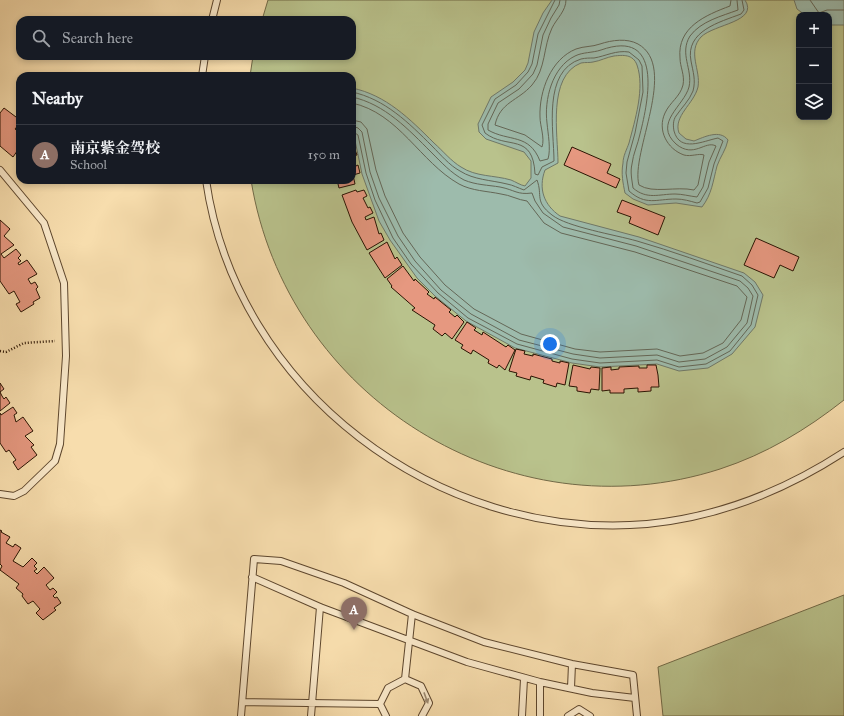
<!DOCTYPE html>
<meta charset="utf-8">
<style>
body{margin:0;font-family:"IM FELL Great Primer","Noto Serif SC",serif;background:#242831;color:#f1f3f6}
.controls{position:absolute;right:12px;top:12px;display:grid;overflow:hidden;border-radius:8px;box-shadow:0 2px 6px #0003}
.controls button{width:36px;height:36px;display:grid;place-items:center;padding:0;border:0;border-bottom:1px solid #363941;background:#171b24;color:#f1f3f6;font:20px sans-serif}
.you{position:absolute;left:550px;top:344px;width:14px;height:14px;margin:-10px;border:3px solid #fff;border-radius:50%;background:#1a73e8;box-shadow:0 0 0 6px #1a73e833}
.badge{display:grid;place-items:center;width:26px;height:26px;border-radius:50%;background:#c59692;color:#fff;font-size:13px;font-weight:700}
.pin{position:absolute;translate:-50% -33px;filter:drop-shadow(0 1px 2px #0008)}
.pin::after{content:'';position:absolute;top:21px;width:14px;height:12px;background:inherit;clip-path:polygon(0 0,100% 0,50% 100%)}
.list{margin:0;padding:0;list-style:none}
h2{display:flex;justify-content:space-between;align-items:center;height:52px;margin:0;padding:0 16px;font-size:17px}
h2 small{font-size:13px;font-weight:400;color:#9ea1a6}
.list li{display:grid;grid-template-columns:26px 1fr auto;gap:12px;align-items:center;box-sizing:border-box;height:60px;padding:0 16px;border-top:1px solid #363941}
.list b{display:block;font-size:15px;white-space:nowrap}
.list p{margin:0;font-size:13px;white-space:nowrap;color:#9ea1a6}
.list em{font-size:13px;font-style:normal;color:#9ea1a6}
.icon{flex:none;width:22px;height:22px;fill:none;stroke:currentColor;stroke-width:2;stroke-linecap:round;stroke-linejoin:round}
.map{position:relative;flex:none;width:844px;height:716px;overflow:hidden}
.search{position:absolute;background:#171b24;box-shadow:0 2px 6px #0003;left:16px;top:16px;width:340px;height:44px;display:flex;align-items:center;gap:10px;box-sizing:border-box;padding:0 14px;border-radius:12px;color:#9ea1a6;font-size:15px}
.panel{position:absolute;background:#171b24;box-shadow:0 2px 6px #0003;left:16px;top:72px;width:340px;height:112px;border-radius:12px}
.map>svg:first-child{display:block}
.green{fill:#b9c28c;stroke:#726a47;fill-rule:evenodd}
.water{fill:#9dbbac;stroke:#6f7868}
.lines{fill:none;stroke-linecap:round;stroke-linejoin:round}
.shore{stroke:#646757;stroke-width:1}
.building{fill:#e69880;stroke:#2a1302}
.lane-casing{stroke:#5d462d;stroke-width:8}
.path{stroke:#2a1302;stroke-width:2.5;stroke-dasharray:1 2;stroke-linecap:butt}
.lane{stroke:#fae9ca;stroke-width:6}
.oneway{fill:#9c8970}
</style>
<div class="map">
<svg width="844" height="716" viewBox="0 0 844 716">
<rect width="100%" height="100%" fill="#f7ddad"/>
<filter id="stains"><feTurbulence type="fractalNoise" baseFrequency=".005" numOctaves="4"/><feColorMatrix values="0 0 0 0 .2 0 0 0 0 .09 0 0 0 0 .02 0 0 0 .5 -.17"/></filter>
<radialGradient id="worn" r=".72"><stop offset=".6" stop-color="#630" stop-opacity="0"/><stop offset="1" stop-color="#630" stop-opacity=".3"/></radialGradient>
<path class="green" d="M268,0h576v400c-38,30 -78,54 -124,69 -211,68 -434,-72 -469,-289h101v-104h-102l3,-20h99v-36h-90zM799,15h30v102h-30z
M844,595v121h-181l-5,-49z"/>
<path class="water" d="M552,0h193c14,22 -31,24 -44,37 -14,15 0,33 -3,50 -4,17 -25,29 -19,46l7,6 8,2c10,-4 26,-12 34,-1 -2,10 -8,17 -11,26 -4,15 -5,28 -15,41l-26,-4 -28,2 -15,-6 -8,-6c-2,-10 -4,-19 -2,-30 0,-7 4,-14 6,-20 6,-23 16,-55 8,-78 -4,-11 -14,-10 -23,-9 -7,1 -14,5 -21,6 -4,1 -7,0 -12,1 -34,13 -23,72 -23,100l-13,7c-7,19 -1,35 15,46l79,21 105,36 11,9 8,13 -8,32 -23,27 -24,14 -29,3 -22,-7 -57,3 -28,-4 -57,-15 -49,-27 -31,-25 -18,-18 -27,-38 -11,-19 -17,-47 -10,-48v-38c34,7 58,31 82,55 9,8 17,18 27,24 15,10 33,8 50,13 5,2 9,5 14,6l6,-8v-17l-7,-9 -38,-13 -7,-7 -1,-8 13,-27 22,-15 12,-12 3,-7 6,-31 9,-19z
M794,0h50v25h-15v-10h-24l-8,-6z"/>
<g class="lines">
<path class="shore" d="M555,0l-17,34 -6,30 -4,8 -12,13 -21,14 -13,26 3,8c22,17 48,-1 50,41l3,1 4,-8 12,-6c0,-30 -12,-90 27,-102 5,-1 8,-1 13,-1 12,-2 22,-8 35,-6l10,8 3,6 1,26 -8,41 -8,29 -1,11 3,18c17,15 27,8 47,8 7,0 14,2 21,4l3,-1 8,-14 6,-24 9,-23 -5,-3c-15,3 -38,15 -44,-7 -1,-5 -1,-11 2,-15 6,-9 13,-15 17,-25 3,-11 0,-19 -2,-30 -6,-30 29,-39 50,-47l3,-4 -2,-10
M560,0l-1,5 -8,13 -8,17 -6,30 -4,9 -14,15 -21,14 -10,21v6c21,12 41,3 52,31l8,-2c3,-10 0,-25 -1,-36 -3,-23 5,-56 28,-67 8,-4 17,-3 26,-6 62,-22 48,49 39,84 -2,10 -7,20 -8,30 -2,8 0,16 1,24 14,12 26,6 42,6 7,0 14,2 22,3l6,-10 6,-25 7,-16c-11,-6 -22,13 -40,-2 -23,-21 8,-38 13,-57 4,-18 -10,-33 1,-51 11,-15 32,-20 48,-26l-1,-10
M566,0c0,11 -9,18 -14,28 -9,19 -6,41 -20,57 -14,16 -32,17 -37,40l30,10 17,12c3,-9 -2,-21 -2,-30 -1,-26 11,-58 36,-68 8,-3 16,-2 24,-5 12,-4 27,-6 38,0 41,23 -8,109 1,141 14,9 37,1 55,5l4,-5 6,-30c-5,-2 -13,2 -20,0 -17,-6 -27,-25 -19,-42 5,-11 15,-16 18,-28 2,-10 -3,-18 -3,-27 -3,-31 26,-43 50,-52l1,-6
M810,0l9,13 8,-3h17
M352,92c33,7 57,31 80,54 9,9 17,19 28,25 14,9 31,9 47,13 6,1 11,4 17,6l13,-10c6,16 -3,21 15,35 15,12 64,20 85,26 35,10 70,23 105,35l10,9 6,10 -7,30 -21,26 -24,13 -27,3 -22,-7 -57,3 -28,-4 -55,-15 -49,-26 -30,-25 -27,-29 -18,-26 -18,-38 -9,-27 -8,-38 -6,-4
M352,97c33,7 57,33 79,55 11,11 20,21 33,28 12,5 24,5 36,7 15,3 17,8 32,6l3,8 8,12 20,14 73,19 104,35 8,7 5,8 -6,27 -20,24 -22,12 -26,3 -22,-7 -57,3 -27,-4 -54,-14 -48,-26 -30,-24 -26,-29 -17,-25 -19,-38 -9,-26 -8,-40 -4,-4 -6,-2
M352,103c47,10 68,59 107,81 13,7 28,7 42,10 9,1 17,6 26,7l17,22 17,10 74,19 102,34 10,11 -6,23 -18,23 -20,10 -23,3 -23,-7 -57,3 -25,-3 -54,-15 -47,-25 -29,-24 -25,-28 -17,-24 -18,-37 -9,-26 -9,-41 -6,-7 -9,-2"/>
</g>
<path class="building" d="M4,108l16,12v3l-5,6 5,4v14l-7,10 -13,-11v-33z
M354,147l3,8 -4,1 3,10 2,-1 2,8 -7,2 2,9 -16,4 -2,-8h15v-32z
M572,147l39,17 -4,9 13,6 -4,9 -52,-23z
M356,190l1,2 7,-2 3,6 -4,2 5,10 2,-1 3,6 -8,4 1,3 8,-3 5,17 2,-1 3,7 -17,10 -15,-28 -10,-27z
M622,200l43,17 -7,18 -29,-12 2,-6 -14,-5z
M0,220l10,9 -6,7 10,9 -13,9 3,4 12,-9 5,6 -3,3 3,3 -3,2 1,2 8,-5 10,14 -9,5 3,5 4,-2 3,5 -2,2 4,9 -7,4 1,2 -13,8 -5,-8 4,-2 -6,-11 -5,3 -9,-13z
M756,238l43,19 -6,14 -13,-6 -6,13 -30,-13z
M387,242l8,17 2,-2 5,8 -17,13 -16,-25z
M403,266l11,15 1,-2 14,13 -2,2 7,5 1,-2 16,13 -2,2 6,5 2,-2 7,7 -12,17 -7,-6 -3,3 -9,-7 2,-4 -23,-15 3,-2 -24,-21 1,-1 -5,-7z
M467,322l9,6 -2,2 8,5 1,-3 23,15 2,-2 7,5 -10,20 -6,-5 -2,3 -9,-5 1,-3 -16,-10 -2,4 -10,-6 2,-3 -8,-5z
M516,349l9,2 -1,3 9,2v-2l19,5v2l8,2v-2l9,2 -4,22 -8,-2 -1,4 -13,-4 1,-3 -13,-4 -1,4 -14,-4 1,-3 -8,-2z
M573,365l17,4 1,-2 9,1 -1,22 -8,-1 -1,4 -13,-2v-4l-8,-1z
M647,365h9l2,10 1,12h-8v4l-13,1v-4l-14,1v4h-14v-3l-8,1v-23l9,-1v3l8,-1v-2l20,-1v2h8z
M0,383l4,6 -4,3 2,4 2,3 2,-2 4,6 -10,8z
M13,407l4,6 -3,2 2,7 7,-5 10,14 -8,5 9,9 -3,2 6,8 -19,15 -5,-8 3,-2 -7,-10 -3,2 -6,-9v-30l1,2z
M0,530l2,1 -1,1 9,5 -4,6 7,4 2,-3 6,4 -8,13 10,6 9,-9 5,5 -3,3 3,3 -3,2 3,3 7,-7 10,11 -8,7 4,5 3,-2 4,4 -4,4 2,2 2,-1 4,6 -7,5 2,2 -13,10 -7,-7 4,-4 -7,-8 -5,3 -6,-8 1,-2 -7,-6 3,-4 -19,-14 2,-4 -2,-2z"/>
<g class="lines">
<defs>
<path id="lane" d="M212,20l5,-20
M202,76l3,-20
M0,170l44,53 20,60 2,73 -6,88 -5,17 -31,30 -10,5 -14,-2
M206,180c30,210 232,362 441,344 72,-7 137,-33 197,-72
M252,577l68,30 147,55 73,20 52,11 43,5
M405,679l7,-65
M540,682v34
M571,688l1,-24
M243,702l137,2
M241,716l13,-157 27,2 63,22 68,31 72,28 88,22 61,11 4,41
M311,716l9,-109
M386,716l-6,-12 8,-16 17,-9 16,7 8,17 -7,13
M522,716l2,-37
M568,716l11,-7 11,7"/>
</defs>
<use href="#lane" class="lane-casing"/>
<path class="path" d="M0,351l6,1 18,-9 31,-2"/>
<use href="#lane" class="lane"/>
</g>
<defs><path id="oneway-solid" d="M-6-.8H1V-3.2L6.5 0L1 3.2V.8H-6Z"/></defs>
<use class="oneway" href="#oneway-solid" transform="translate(426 698) rotate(70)"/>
<rect width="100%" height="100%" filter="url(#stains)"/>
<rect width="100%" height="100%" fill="url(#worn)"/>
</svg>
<div class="controls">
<button>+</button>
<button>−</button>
<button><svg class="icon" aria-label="layers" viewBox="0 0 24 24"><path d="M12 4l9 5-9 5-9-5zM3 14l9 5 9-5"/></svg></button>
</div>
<div class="you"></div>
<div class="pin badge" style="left:354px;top:630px;background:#8d6e63">A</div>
<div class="search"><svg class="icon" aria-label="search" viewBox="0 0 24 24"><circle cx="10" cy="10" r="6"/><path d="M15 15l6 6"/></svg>Search here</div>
<section class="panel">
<h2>Nearby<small></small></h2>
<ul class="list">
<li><span class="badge" style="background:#8d6e63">A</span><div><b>南京紫金驾校</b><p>School</p></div><em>150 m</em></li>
</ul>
</section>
</div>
